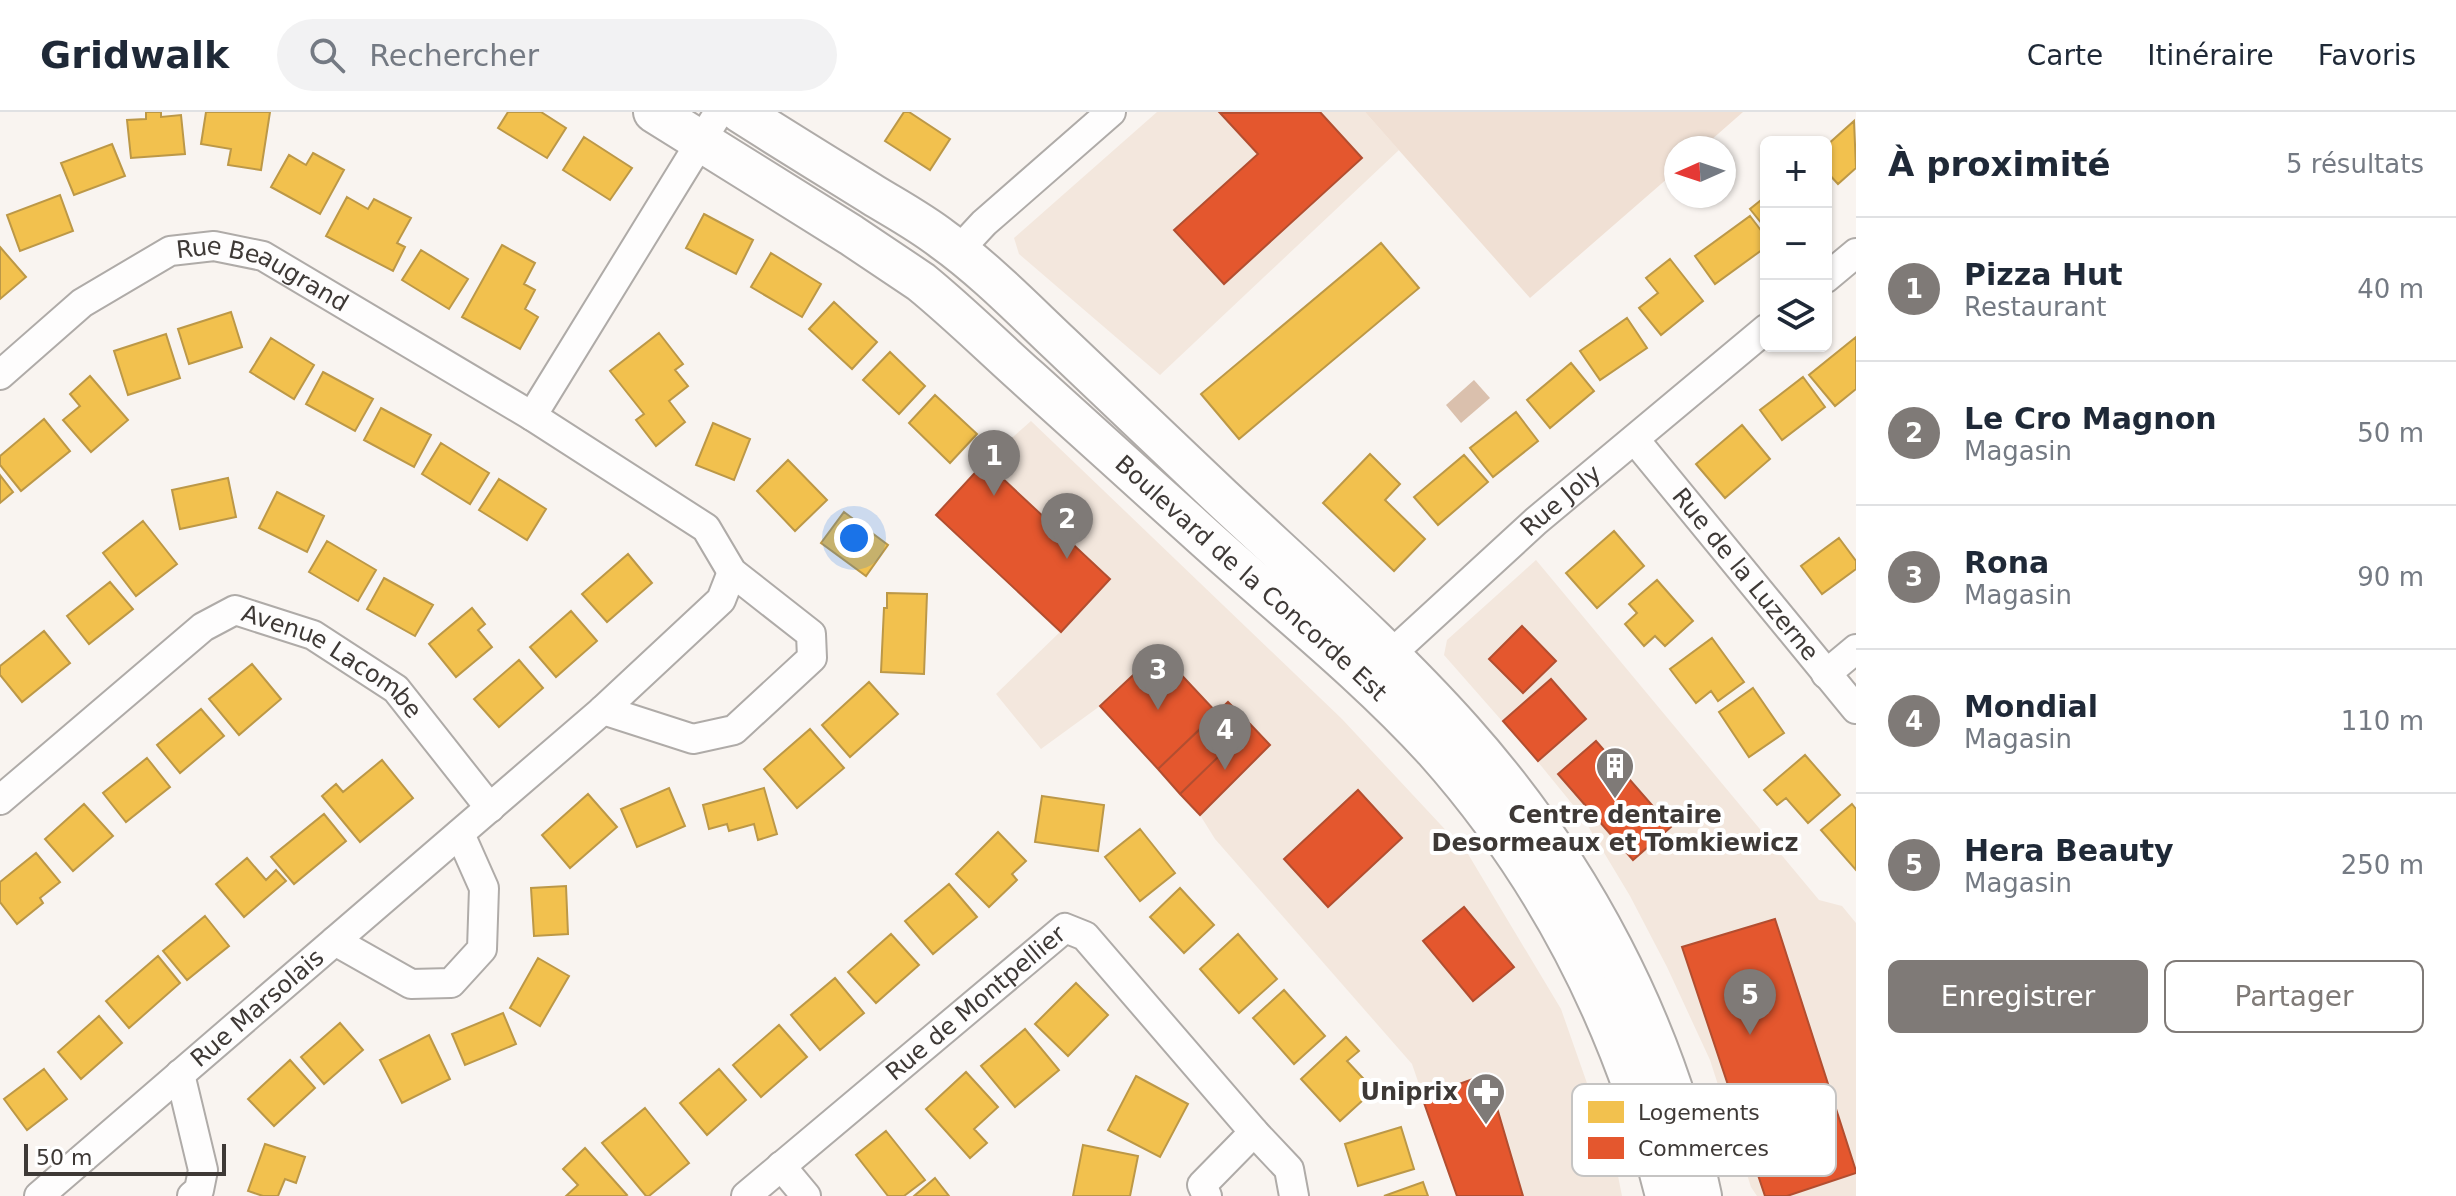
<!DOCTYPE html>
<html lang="fr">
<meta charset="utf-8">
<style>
body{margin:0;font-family:"DejaVu Sans",sans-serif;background:#f2f2f3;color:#1f2937}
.controls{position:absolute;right:24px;top:24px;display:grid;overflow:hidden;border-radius:12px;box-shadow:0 2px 6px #0004}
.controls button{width:72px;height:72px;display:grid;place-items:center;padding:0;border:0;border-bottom:2px solid #e0e1e3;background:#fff;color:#1f2937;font:40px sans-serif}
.compass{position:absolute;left:1664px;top:24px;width:72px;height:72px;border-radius:50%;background:#fff;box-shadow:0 2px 6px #0004;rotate:267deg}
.scale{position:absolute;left:24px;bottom:20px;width:202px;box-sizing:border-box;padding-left:8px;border:4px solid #3e3936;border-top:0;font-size:22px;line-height:28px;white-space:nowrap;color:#3e3936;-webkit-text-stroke:6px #fff;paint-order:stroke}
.you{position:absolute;left:854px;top:426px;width:28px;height:28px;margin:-20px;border:6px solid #fff;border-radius:50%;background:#1a73e8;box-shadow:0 0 0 12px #1a73e833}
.badge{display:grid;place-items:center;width:52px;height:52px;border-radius:50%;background:#7f7a77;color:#fff;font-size:26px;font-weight:700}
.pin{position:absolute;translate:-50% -66px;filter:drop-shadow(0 2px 4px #0008)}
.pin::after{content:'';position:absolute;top:42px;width:28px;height:24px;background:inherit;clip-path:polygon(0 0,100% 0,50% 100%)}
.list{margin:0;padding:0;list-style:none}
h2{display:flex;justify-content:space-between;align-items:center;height:104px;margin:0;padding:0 32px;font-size:34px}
h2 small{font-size:26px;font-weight:400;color:#747a83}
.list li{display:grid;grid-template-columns:52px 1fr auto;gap:24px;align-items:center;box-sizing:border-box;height:144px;padding:0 32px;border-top:2px solid #e0e1e3}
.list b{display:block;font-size:30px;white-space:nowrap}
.list p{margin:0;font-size:26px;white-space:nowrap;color:#747a83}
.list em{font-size:26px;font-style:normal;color:#747a83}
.actions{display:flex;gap:16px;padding:24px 32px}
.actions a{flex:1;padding:18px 0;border:2px solid #7f7a77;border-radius:12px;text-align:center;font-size:28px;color:#7f7a77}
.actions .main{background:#7f7a77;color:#fff}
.icon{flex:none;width:44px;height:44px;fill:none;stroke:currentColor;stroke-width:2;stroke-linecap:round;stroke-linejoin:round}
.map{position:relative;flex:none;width:1856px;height:1084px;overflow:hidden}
header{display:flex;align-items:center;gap:48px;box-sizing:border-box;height:112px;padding:0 40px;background:#fff;border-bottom:2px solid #e0e1e3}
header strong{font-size:38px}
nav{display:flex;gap:44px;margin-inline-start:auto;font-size:28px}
.search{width:560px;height:72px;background:#f2f2f3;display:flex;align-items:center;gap:20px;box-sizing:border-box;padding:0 28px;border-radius:44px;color:#747a83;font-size:30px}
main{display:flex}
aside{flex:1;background:#fff}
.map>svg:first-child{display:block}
.built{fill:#f3e7dd}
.green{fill:#f0e0d4}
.water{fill:#dac0ad}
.homes{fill:#f2c14e;stroke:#bc9847;stroke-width:2}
.shops{fill:#e4572e;stroke:#b24e30;stroke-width:2}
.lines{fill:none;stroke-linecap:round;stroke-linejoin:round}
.street-casing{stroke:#afaba8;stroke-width:32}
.secondary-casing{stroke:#afaba8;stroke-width:44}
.street{stroke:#fefdfd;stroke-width:28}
.secondary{stroke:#fefdfd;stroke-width:40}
.labels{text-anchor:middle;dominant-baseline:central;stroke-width:8;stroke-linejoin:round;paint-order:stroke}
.street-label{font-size:24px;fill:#3e3936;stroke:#fff}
.poi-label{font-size:24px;font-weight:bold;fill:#3e3936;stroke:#fff}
.key{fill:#fff;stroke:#c5c4c3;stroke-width:2}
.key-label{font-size:22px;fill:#3e3936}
</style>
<header>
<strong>Gridwalk</strong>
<div class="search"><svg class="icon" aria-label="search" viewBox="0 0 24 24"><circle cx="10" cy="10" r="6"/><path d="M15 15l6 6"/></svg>Rechercher</div>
<nav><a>Carte</a><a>Itinéraire</a><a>Favoris</a></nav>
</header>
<main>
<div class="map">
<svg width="1856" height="1084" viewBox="0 0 1856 1084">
<rect width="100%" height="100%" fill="#f9f4f0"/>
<path class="built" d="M1157,0h208l34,38 -239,225 -141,-121 -5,-16z
M1031,309l311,298 126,135 93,155 55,157 6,30h-165l-45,-132 -197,-225 -15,-24 -100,-109 -59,43 -45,-55 65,-63 -125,-116 49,-53z
M1536,448l283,340 23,6 14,17v273h-99l-6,-9 -41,-127 -43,-93 -37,-71 -48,-80 -44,-54 -94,-107 3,-15z"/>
<path class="green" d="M1365,0h378l-41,36h-26v23l-146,127z"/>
<path class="water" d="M1474,268l16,18 -29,25 -15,-18z"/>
<path class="homes" d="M146,0h15v5l20,-2 4,39 -54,4 -4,-38 19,-1z
M206,0h64l-9,58 -33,-5 3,-16 -30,-5z
M508,0h33l25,16 -19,30 -49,-30z
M904,0h5l41,27 -20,31 -45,-29z
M1854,9l2,47 -18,16 -12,-13v-25z
M584,25l48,31 -22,32 -47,-30z
M112,32l13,32 -51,19 -13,-32z
M313,41l31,17 -24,44 -49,-27 18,-32 17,10z
M60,83l13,36 -53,20 -13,-36z
M1766,84v33l-16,-20z
M347,85l21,12 6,-10 37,19 -14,25 8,4 -12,24 -67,-35z
M704,102l49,26 -17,34 -50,-26z
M1750,104l16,21v10l-51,37 -20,-28z
M1381,131l38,45 -180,151 -38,-45z
M502,133l33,18 -11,21 11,6 -10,19 13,8 -18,32 -58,-32z
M0,135l26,30 -26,22z
M421,138l47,29 -19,30 -47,-29z
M771,141l50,31 -19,33 -51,-30z
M1670,147l33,42 -42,34 -22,-27 19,-15 -12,-15z
M834,190l43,40 -25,27 -43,-40z
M231,200l11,35 -53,17 -11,-35z
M1627,206l20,30 -47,32 -20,-29z
M659,221l24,31 -8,6 13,16 -19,15 16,21 -29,24 -20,-26 8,-6 -34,-43z
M166,222l14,44 -52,17 -14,-44z
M1856,225v52l-21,17 -26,-31z
M271,226l43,27 -20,34 -44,-27z
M890,240l35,34 -26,28 -36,-34z
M1571,251l23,28 -44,37 -23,-28z
M323,260l50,27 -18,32 -49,-27z
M90,264l38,44 -37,32 -28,-32 17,-14 -10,-12z
M1803,265l22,30 -43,33 -22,-30z
M935,283l42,39 -27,29 -41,-40z
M381,296l50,27 -17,32 -50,-27z
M1516,300l22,29 -45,36 -23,-29z
M44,307l26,32 -49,40 -21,-26v-9z
M713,311l37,16 -16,41 -38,-15z
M1742,313l28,34 -45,39 -29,-34z
M441,331l48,30 -19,31 -48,-30z
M1370,342l30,30 -15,16 40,39 -31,32 -71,-68z
M1464,343l24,27 -50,43 -24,-28z
M788,348l39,40 -32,31 -38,-40z
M0,363l13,17 -13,11z
M228,366l8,39 -56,12 -8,-39z
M499,367l47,30 -19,31 -48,-30z
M277,380l47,24 -17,36 -48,-24z
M844,400l44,33 -22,31 -45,-33z
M143,409l34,43 -41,32 -33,-43z
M1614,419l30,35 -47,42 -31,-35z
M1839,426l17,23v8l-34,25 -21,-28z
M327,429l49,29 -18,31 -49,-29z
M628,442l24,29 -45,39 -25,-28z
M384,466l49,27 -18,31 -48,-27z
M1657,468l36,41 -28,25 -10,-10 -11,10 -19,-22 12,-11 -8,-9z
M110,470l23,27 -44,35 -22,-28z
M887,481l40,1 -3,80 -43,-2 3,-64h3z
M472,496l13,16 -7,6 14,17 -36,30 -27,-33z
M571,499l26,30 -41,36 -26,-30z
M44,519l26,32 -48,39 -22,-27v-9z
M1712,526l32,44 -26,19 -7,-10 -15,12 -26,-34z
M519,548l24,28 -44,39 -25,-28z
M252,552l29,35 -42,36 -30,-36z
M869,570l29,32 -48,43 -28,-32z
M1753,576l31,45 -35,24 -30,-45z
M201,597l23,27 -44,37 -23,-28z
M810,617l34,39 -47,40 -33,-39z
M1805,643l35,40 -32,28 -22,-25 -9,7 -13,-15z
M147,646l23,29 -44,35 -23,-29z
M382,648l31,38 -53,44 -38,-46 14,-12 7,8z
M669,676l16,38 -48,21 -16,-38z
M764,676l13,46 -19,6 -4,-16 -25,7 -2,-7 -18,5 -6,-24z
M588,682l29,33 -47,41 -28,-33z
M1042,684l62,9 -6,46 -63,-9z
M84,692l29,32 -40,35 -28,-32z
M1852,692l4,5v61l-35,-40z
M324,702l22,27 -52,43 -23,-27z
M1140,717l35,44 -35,28 -35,-44z
M998,720l28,29 -14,13 5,6 -28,27 -33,-33z
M36,741l24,29 -20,16 3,5 -26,21 -17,-22v-20z
M247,746l19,22 10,-10 10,11 -42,36 -28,-33z
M949,772l28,33 -44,37 -28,-33z
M566,774l2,48 -34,2 -3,-48z
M1180,776l34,37 -30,28 -34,-36z
M205,804l24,30 -42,34 -24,-29z
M891,822l28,31 -43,38 -28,-31z
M1238,822l39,45 -38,34 -39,-44z
M158,844l22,27 -51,45 -23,-27z
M538,846l31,18 -29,50 -30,-18z
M835,866l29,35 -44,37 -29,-35z
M1076,871l32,32 -40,41 -33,-32z
M1284,878l41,46 -31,28 -41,-46z
M503,901l13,31 -51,21 -13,-31z
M99,904l23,27 -41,36 -23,-27z
M340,911l23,27 -39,34 -23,-27z
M779,913l28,32 -46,40 -28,-32z
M1025,917l34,41 -44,37 -34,-41z
M429,923l21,44 -48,24 -22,-43z
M1346,925l13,14 -12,10 27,29 -34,31 -39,-42z
M290,948l25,28 -41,38 -26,-27z
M44,957l23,30 -40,31 -23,-31z
M719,957l27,31 -39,35 -27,-32z
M966,960l32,35 -24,22 13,14 -17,15 -44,-49z
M1136,964l52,28 -28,53 -52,-27z
M645,996l44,55 -40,33h-3l-44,-53z
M1401,1015l13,42 -56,17 -13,-42z
M886,1019l39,49 -21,16h-16l-32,-41z
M265,1032l40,13 -9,26 -11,-4 -7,17h-15l-15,-5z
M1083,1033l55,11 -8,40h-57z
M585,1036l42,47 -2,1h-59l12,-11 -15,-16z
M935,1066l14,18h-35z
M1423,1070l5,14h-44z"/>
<path class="shops" d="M1320,0l42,46 -138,126 -50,-54 84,-76 -38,-41z
M985,350l125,117 -49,53 -125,-117z
M1522,514l34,35 -33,32 -34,-34z
M1159,539l58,62 -59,56 -58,-63z
M1551,567l35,40 -48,42 -35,-40z
M1228,590l23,23 -71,69 -22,-25z
M1251,613l19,20 -70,70 -20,-21z
M1596,629l75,86 -38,33 -75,-86z
M1358,678l44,48 -74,69 -44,-48z
M1464,795l50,60 -41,34 -50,-60z
M1775,807l81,252v2l-69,23h-22l-83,-249z
M1487,962l36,122h-66l-35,-99z"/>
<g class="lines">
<defs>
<g id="street">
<path d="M958,139l26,-28 127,-111"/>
<path d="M1826,166l30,-25"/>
<path id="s1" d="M0,263l82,-72 88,-52 44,-5 49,10 269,160 174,112 26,44 79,62 1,24 -78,72 -41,9 -90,-29"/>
<path d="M532,304l187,-304"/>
<path id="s2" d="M1635,328l221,269"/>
<path id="s3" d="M1377,555l159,-146 230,-192"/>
<path d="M1826,562l30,-25"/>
<path id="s4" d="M0,688l203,-173 32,-17 78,25 83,54 94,119"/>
<path d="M335,829l76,43 40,-1 31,-34 2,-61 -24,-54"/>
<path d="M180,962l23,96 -4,20 -7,6"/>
<path d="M781,1054l25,30"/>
<path id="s5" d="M39,1084l564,-486 118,-110 11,-28"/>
<path id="s6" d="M746,1084l319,-268 20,8 169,196 35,37 5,27"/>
<path d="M1207,1084l-5,-11 52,-53"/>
</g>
<g id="secondary">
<path id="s7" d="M654,0l197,123 70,47c38,31 72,65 108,97 55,50 111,100 166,150 80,73 167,141 240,221 114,128 190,280 231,446"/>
<path d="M740,0c44,28 88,55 133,83 23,14 47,27 69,44 42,30 79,68 117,104 54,51 108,103 162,154 81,76 167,151 241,234 117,131 203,292 239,465"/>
</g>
</defs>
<use href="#street" class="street-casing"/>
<use href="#secondary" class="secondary-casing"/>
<use href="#street" class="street"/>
<use href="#secondary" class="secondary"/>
</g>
<defs>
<symbol id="building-pin" viewBox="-11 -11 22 30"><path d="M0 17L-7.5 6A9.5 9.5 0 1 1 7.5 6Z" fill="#7f7a77" stroke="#fff"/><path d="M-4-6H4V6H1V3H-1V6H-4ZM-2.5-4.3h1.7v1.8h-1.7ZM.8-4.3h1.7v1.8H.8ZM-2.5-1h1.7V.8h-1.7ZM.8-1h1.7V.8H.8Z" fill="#fff"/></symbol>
<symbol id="pharmacy-pin" viewBox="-11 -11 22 30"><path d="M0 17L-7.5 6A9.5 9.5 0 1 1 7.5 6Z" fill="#7f7a77" stroke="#fff"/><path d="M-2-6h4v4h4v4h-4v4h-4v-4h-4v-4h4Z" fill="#fff"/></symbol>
</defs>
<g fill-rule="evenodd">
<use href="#building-pin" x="1593" y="632" width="44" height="60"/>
<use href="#pharmacy-pin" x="1464" y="958" width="44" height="60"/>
</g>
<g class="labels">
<g class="street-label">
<text stroke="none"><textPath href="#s1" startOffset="310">Rue Beaugrand</textPath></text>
<text stroke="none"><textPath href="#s3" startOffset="248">Rue Joly</textPath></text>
<text stroke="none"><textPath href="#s2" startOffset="174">Rue de la Luzerne</textPath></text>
<text stroke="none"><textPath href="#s7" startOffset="760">Boulevard de la Concorde Est</textPath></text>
<text stroke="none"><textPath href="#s4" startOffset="414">Avenue Lacombe</textPath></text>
<text stroke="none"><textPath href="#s6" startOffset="300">Rue de Montpellier</textPath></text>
<text stroke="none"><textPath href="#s5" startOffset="288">Rue Marsolais</textPath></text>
</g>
<g class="poi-label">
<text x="1615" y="703">Centre dentaire<tspan x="1615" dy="28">Desormeaux et Tomkiewicz</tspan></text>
<text x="1458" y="980" text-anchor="end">Uniprix</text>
</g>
</g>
<rect x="1572" y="972" width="264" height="92" rx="12" class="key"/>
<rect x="1588" y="989" width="36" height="22" fill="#f2c14e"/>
<rect x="1588" y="1025" width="36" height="22" fill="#e4572e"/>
<g class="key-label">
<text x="1638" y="1008">Logements</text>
<text x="1638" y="1044">Commerces</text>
</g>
</svg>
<div class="controls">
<button>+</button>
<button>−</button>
<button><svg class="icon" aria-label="layers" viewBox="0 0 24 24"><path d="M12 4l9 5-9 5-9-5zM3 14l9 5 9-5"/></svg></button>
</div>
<svg class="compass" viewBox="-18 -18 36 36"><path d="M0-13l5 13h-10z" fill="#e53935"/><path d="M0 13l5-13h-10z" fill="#747a83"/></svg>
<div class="scale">50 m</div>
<div class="you"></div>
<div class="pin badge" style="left:994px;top:384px">1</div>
<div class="pin badge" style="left:1067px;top:447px">2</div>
<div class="pin badge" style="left:1158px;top:598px">3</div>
<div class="pin badge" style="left:1225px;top:658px">4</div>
<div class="pin badge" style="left:1750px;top:923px">5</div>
</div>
<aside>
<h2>À proximité<small>5 résultats</small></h2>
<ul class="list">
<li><span class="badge">1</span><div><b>Pizza Hut</b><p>Restaurant</p></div><em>40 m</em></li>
<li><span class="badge">2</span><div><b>Le Cro Magnon</b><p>Magasin</p></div><em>50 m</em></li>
<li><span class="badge">3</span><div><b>Rona</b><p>Magasin</p></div><em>90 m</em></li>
<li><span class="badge">4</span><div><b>Mondial</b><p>Magasin</p></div><em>110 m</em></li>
<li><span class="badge">5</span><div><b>Hera Beauty</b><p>Magasin</p></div><em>250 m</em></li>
</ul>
<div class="actions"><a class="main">Enregistrer</a><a>Partager</a></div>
</aside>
</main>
